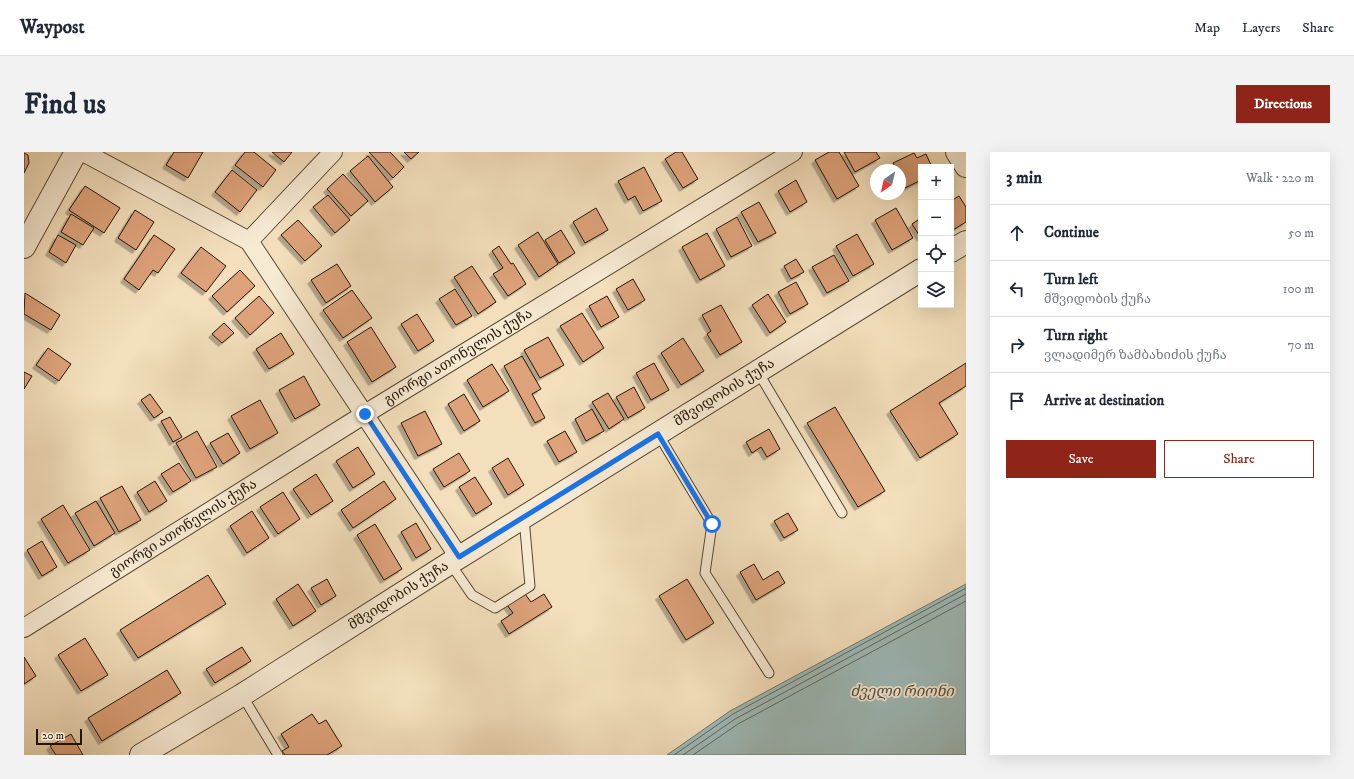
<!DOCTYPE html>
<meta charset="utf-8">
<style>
body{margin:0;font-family:"IM FELL DW Pica","Noto Serif Georgian",serif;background:#f2f2f3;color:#1f2937}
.controls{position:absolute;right:12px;top:12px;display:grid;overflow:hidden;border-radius:0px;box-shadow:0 4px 16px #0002}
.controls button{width:36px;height:36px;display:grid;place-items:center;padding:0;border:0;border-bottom:1px solid #e0e1e3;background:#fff;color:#1f2937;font:20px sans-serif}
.compass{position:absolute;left:846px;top:12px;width:36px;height:36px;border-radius:50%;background:#fff;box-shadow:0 4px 16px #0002;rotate:214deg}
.scale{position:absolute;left:12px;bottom:10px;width:46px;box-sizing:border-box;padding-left:4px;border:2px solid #231504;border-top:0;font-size:11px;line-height:14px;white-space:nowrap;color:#231504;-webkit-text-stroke:3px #f7ead3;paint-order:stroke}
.stop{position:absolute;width:12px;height:12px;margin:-9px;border:3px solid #1a73e8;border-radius:50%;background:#fff}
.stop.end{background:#1a73e8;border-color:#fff;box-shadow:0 1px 4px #0008}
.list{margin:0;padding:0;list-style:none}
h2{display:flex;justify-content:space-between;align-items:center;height:52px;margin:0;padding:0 16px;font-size:17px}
h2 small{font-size:13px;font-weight:400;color:#747a83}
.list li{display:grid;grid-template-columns:26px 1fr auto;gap:12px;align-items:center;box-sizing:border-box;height:56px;padding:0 16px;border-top:1px solid #e0e1e3}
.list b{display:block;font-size:15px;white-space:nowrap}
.list p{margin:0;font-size:13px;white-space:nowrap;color:#747a83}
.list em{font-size:13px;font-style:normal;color:#747a83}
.actions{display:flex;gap:8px;padding:12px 16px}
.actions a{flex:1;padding:9px 0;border:1px solid #8f2418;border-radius:0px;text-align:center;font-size:14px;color:#8f2418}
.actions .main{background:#8f2418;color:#fff}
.icon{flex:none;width:22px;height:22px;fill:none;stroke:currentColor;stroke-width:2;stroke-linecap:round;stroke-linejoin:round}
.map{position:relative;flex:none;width:942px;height:603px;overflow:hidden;border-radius:0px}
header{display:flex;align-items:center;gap:24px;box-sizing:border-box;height:56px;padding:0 20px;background:#fff;border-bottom:1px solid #e0e1e3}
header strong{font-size:19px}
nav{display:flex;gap:22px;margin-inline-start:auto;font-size:14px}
.intro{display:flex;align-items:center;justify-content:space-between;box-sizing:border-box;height:96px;padding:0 24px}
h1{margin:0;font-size:28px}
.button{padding:10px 18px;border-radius:0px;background:#8f2418;color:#fff;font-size:14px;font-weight:700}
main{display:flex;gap:24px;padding:0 24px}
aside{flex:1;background:#fff;border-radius:0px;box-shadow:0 4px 16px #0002}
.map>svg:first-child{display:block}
.water{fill:#9ebbb9;stroke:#6d7971}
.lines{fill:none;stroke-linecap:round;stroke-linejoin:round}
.shore{stroke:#60685e;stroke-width:1}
.building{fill:#dea27a;stroke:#231504;filter:url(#shadow)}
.service-casing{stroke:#574832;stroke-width:11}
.minor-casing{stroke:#574832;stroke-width:20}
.tertiary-casing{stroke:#574832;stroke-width:24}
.service{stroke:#f7ead3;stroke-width:9}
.minor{stroke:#f7ead3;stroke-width:18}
.tertiary{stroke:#f7ead3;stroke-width:22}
.route{stroke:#1a73e8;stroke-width:5}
.labels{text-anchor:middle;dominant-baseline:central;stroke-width:3.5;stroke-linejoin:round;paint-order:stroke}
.street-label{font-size:14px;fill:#231504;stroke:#f7ead3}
.water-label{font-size:15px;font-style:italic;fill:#4e4f43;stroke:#f7ead3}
</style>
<header>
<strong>Waypost</strong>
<nav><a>Map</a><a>Layers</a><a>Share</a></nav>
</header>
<div class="intro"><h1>Find us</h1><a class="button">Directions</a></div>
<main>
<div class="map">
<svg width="942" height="603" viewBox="0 0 942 603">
<defs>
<filter id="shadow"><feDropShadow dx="-3.5" dy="3.5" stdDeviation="0" flood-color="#0004"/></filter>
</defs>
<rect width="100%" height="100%" fill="#f3dfbc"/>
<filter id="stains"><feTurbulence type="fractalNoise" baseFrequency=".005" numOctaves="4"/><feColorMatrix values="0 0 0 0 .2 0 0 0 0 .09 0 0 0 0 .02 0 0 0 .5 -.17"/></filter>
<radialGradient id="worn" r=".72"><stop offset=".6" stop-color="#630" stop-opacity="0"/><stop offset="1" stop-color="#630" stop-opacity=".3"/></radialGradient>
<path class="water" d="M942,432v171h-299l63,-44z"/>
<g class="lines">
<path class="shore" d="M650,603l59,-41 233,-126
M659,603l52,-36 231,-125
M669,603l45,-31 228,-123"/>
</g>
<path class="building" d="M150,0h29l-15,26 -22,-13z
M221,0h9l22,18 -13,17 -28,-22z
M248,0h20l-8,10z
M345,0h21l14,15 -11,11z
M380,0h15l-8,7z
M652,0h6l16,27 -15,9 -18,-29z
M805,0h10l20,34 -22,13 -22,-39z
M820,0h32l4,6 -25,14z
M0,1l4,2 1,8 -5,10z
M890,1l3,5 9,-4 6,13h-11v13l-16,8 -5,-11v-7h-3l-4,-7z
M344,4l25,31 -18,15 -25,-31z
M620,15l18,34 -19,10 -8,-15 -7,4 -10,-19z
M208,18l25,20 -17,22 -25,-20z
M319,22l25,27 -17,15 -24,-27z
M772,28l11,22 -17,10 -12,-21z
M61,34l35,22 -16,25 -35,-23z
M304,43l22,25 -15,13 -22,-26z
M935,44l7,11v15l-15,9v-30z
M735,50l17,31 -18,9 -17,-30z
M572,56l12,22 -23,13 -12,-21z
M872,56l17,30 -21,12 -17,-30z
M111,58l19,12 -18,28 -18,-12z
M47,62l23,14 -11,17 -22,-13z
M713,65l15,29 -21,11 -15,-28z
M897,66v20l-9,-14z
M274,68l24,26 -17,15 -24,-26z
M537,78l14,23 -16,10 -14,-23z
M514,80l20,32 -19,13 -21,-32z
M683,81l18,33 -25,14 -18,-33z
M833,82l17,30 -21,12 -17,-30z
M34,83l18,10 -10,18 -17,-11z
M130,83l21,14 -17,24 -5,-3 -14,20 -15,-11z
M475,94l12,18 2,-1 13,21 -18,12 -15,-22 10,-6 -11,-17z
M177,95l25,19 -20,26 -25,-19z
M810,103l15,26 -22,12 -15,-26z
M772,107l8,13 -13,7 -7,-13z
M313,112l14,22 -25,17 -15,-23z
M448,114l24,36 -18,12 -24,-37z
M216,118l15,16 -28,26 -15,-16z
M609,127l12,21 -17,10 -12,-21z
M772,130l12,22 -18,10 -12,-22z
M431,137l17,27 -16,9 -17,-26z
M328,138l20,28 -29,20 -20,-28z
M1,141l35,22 -9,15 -27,-16z
M744,142l18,28 -16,11 -18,-28z
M235,144l15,17 -24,22 -15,-17z
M583,144l12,21 -18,10 -12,-21z
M697,153l21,37 -22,13 -13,-21 4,-3 -9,-16z
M558,161l22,35 -21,14 -23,-36z
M393,162l17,27 -16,10 -17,-27z
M200,171l10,10 -12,10 -10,-9z
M347,175l25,40 -24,15 -25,-40z
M257,181l13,21 -25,15 -13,-20z
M524,185l16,28 -24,13 -16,-28z
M659,186l21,33 -23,14 -20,-32z
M24,196l23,16 -12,17 -23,-16z
M498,204l19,33 -9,5 13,24 -10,5 -31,-57z
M630,211l15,27 -18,10 -15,-27z
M942,211v23l-27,17 19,31 -38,24 -30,-47z
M468,212l17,27 -26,16 -16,-27z
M0,220l8,4 -8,13z
M280,224l16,29 -25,14 -16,-29z
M610,235l11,21 -17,10 -12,-21z
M584,241l16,26 -15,10 -17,-27z
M126,242l13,18 -9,6 -13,-18z
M440,242l16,27 -16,10 -16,-27z
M236,248l18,33 -28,16 -19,-33z
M811,255l50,84 -27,16 -51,-84z
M568,257l12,22 -18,10 -11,-22z
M401,259l17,33 -24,12 -17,-33z
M146,265l12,20 -9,5 -12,-21z
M745,277l11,20 -13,8 -6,-10 -9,6 -6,-11z
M173,279l20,36 -21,11 -20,-35z
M541,279l12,21 -18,10 -12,-21z
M204,281l12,20 -17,11 -13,-21z
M334,295l17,27 -22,14 -17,-27z
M435,301l11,18 -26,16 -11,-18z
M484,306l16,27 -16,10 -16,-27z
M155,311l12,18 -18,11 -12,-18z
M292,322l17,27 -22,14 -18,-26z
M451,325l17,27 -16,10 -17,-27z
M131,329l12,20 -18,11 -12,-20z
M360,329l12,18 -43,29 -12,-18z
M98,334l19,34 -22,12 -19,-34z
M259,340l17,27 -22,15 -18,-27z
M72,349l19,32 -21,13 -19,-33z
M39,353l27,45 -22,13 -27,-44z
M228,359l17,27 -22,15 -17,-27z
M764,361l10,17 -14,8 -10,-17z
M392,371l15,26 -15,9 -15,-26z
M351,372l27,45 -18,11 -27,-45z
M18,389l15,26 -15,9 -15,-26z
M730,412l9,16 15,-9 7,12 -29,17 -16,-28z
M184,423l18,29 -88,54 -18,-28z
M303,427l9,17 -15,9 -10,-17z
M663,427l27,44 -28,17 -27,-44z
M274,432l18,27 -23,15 -17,-27z
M501,442l6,8 13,-8 8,13 -43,27 -8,-13 12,-8 -6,-8z
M61,486l23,37 -27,16 -23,-36z
M218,495l9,14 -36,22 -9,-14z
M0,505l12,19 -12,8z
M143,518l14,23 -79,48 -14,-23z
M288,562l7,10 7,-4 16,26 -15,9h-42l-3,-4 7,-4 -8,-13z
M47,582l12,21h-27l-6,-9z"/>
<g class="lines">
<defs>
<path id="service" d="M734,220l84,141
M634,282l54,90 -7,49 64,100
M426,411l22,32 23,13 35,-22 -6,-68
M218,543l36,60"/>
<g id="minor">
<path d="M59,0l166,89 210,316"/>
<path d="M225,89l84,-89"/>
<path id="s1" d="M0,476l341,-214 428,-262"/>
</g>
<g id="tertiary">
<path d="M933,0l9,14"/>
<path d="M0,95l52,-95"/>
<path d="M927,99l15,-9"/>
<path id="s2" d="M117,603l101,-60 208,-132 471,-293"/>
</g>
</defs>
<use href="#service" class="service-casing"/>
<use href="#minor" class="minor-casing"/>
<use href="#tertiary" class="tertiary-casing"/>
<use href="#service" class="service"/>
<use href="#minor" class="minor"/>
<use href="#tertiary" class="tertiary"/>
</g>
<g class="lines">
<path class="route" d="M341,262l94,143 199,-123 54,90"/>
</g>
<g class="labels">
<g class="street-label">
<text stroke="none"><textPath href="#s1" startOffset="512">გიორგი ათონელის ქუჩა</textPath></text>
<text stroke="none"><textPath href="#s2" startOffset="687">მშვიდობის ქუჩა</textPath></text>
<text stroke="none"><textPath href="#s1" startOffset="188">გიორგი ათონელის ქუჩა</textPath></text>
<text stroke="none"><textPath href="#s2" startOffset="303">მშვიდობის ქუჩა</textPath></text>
</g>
<g class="water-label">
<text x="878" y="539">ძველი რიონი</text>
</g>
</g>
<rect width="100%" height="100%" filter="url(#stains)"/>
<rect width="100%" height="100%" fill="url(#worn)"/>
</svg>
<div class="controls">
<button>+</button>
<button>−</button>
<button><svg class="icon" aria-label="locate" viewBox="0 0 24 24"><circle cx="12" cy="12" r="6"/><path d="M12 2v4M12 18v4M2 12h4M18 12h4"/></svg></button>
<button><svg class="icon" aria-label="layers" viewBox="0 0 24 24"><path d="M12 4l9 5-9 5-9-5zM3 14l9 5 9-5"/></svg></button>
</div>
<svg class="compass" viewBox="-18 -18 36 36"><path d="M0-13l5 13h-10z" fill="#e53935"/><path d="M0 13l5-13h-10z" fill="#747a83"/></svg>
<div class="scale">20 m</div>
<div class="stop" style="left:688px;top:372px"></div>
<div class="stop end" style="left:341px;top:262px"></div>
</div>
<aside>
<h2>3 min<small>Walk · 220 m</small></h2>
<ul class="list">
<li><svg class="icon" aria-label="ahead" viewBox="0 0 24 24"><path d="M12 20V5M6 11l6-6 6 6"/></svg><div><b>Continue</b></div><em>50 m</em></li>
<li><svg class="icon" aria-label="left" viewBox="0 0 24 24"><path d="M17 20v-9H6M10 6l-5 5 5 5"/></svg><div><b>Turn left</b><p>მშვიდობის ქუჩა</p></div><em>100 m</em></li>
<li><svg class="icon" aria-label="right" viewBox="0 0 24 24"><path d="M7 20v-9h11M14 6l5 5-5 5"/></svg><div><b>Turn right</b><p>ვლადიმერ ზამბახიძის ქუჩა</p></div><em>70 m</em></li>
<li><svg class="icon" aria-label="arrive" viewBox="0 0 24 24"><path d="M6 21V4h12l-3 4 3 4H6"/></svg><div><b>Arrive at destination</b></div></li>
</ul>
<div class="actions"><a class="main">Save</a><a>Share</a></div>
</aside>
</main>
